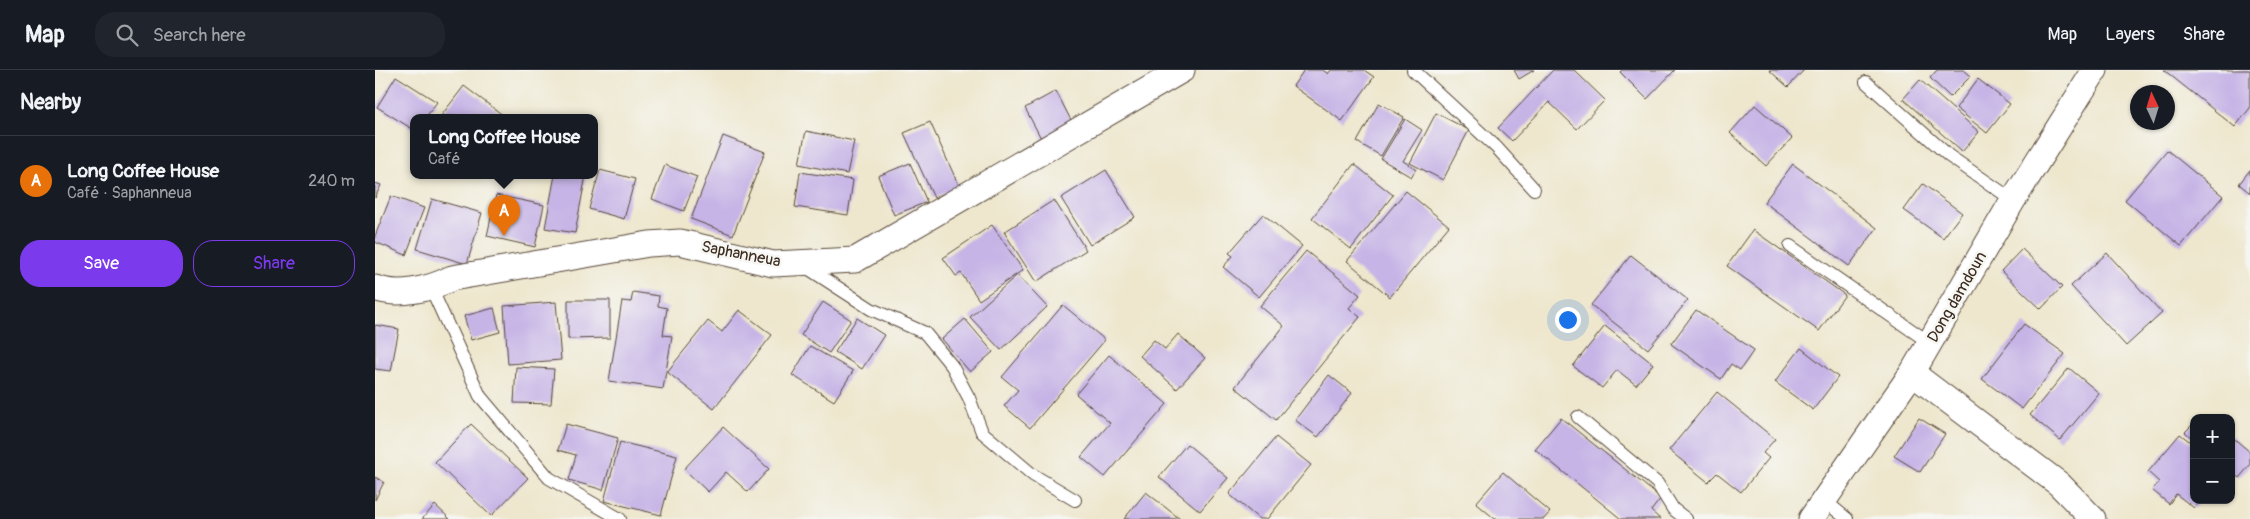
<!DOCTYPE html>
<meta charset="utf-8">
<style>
body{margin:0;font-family:Pangolin,sans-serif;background:#20242c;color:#f1f3f6}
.controls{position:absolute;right:15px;bottom:15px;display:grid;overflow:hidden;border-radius:10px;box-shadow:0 1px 4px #0004}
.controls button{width:45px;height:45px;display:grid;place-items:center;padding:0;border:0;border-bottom:1px solid #363941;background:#171b24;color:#f1f3f6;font:25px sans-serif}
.compass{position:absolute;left:1755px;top:15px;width:45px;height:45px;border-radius:50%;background:#171b24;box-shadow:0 1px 4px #0004;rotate:356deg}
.you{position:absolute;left:1192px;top:249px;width:18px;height:18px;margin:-12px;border:4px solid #fff;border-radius:50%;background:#1a73e8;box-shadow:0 0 0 8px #1a73e833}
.badge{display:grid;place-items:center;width:32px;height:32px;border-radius:50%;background:#7c3aed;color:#fff;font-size:16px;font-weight:700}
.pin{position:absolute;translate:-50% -41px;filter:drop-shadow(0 1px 2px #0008)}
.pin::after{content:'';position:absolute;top:26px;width:18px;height:15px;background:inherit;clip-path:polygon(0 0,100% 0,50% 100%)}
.popup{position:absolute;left:35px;top:44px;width:188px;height:65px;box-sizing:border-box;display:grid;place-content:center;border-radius:10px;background:#171b24;filter:drop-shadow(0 1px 4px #0005);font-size:16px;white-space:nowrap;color:#9ea1a6}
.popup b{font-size:19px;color:#f1f3f6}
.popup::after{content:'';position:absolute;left:50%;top:100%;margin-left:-10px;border:10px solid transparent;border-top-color:#171b24}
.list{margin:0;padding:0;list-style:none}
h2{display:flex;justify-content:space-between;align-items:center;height:65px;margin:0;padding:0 20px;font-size:21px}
h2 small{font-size:16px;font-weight:400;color:#9ea1a6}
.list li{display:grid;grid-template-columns:32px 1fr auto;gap:15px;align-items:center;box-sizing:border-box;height:90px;padding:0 20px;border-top:1px solid #363941}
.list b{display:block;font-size:19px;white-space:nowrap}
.list p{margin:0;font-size:16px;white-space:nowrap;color:#9ea1a6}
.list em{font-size:16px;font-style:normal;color:#9ea1a6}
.actions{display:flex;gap:10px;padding:15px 20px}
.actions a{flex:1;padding:11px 0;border:1px solid #7c3aed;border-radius:20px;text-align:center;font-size:18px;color:#7c3aed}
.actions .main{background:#7c3aed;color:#fff}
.icon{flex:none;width:28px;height:28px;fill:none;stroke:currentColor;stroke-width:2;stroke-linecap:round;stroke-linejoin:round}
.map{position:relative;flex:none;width:1875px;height:449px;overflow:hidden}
header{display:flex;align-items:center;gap:30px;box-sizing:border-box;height:70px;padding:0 25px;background:#171b24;border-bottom:1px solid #363941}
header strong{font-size:24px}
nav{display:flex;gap:28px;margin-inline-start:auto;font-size:18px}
.search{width:350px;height:45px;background:#20242c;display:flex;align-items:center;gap:12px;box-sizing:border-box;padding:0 18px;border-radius:20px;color:#9ea1a6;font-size:19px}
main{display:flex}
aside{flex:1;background:#171b24}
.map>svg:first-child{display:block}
.building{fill:#c6b4e6}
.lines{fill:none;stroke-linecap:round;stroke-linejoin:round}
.service-casing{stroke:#564638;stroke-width:14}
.minor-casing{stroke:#564638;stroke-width:27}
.service{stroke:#fff;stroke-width:12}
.minor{stroke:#fff;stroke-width:25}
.labels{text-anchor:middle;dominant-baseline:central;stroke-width:5;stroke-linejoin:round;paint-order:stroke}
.street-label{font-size:16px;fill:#3b2a1e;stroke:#f6f6f2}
</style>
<header>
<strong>Map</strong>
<div class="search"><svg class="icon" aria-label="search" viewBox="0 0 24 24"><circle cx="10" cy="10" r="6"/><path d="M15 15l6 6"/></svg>Search here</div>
<nav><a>Map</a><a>Layers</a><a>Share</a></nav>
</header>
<main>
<aside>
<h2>Nearby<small></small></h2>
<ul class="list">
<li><span class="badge" style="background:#e8710a">A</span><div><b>Long Coffee House</b><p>Café · Saphanneua</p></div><em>240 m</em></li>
</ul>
<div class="actions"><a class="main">Save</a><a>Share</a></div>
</aside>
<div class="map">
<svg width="1875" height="449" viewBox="0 0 1875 449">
<rect width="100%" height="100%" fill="#f6f6f2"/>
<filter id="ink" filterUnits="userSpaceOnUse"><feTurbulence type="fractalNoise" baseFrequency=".02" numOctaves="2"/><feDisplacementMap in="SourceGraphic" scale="10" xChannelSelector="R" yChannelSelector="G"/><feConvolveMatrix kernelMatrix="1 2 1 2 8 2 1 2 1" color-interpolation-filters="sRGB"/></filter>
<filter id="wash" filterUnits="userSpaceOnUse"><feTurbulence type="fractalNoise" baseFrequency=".0096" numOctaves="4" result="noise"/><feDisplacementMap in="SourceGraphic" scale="20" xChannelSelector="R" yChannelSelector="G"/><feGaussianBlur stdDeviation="1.12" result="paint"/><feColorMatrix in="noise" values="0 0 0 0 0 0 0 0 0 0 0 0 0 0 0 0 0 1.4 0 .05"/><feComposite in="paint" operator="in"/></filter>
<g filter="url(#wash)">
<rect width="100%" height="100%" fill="#eee7ce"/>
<g id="blocks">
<path class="building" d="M929,0h19l5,4 3,-4h33l10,7 -32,44 -49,-35z
M1139,0h20l-15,9z
M1178,0h21l31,30 -28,29 -28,-27 -37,39 -14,-13z
M1247,0h53l-28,29 -27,-27z
M1394,0h35l-16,17z
M1562,0h27l7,6 -21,21 -20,-19z
M1789,0h86v38l-15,19z
M21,6l41,26 -11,15h-12v13l-37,-23z
M1603,9l32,25 -23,29 -31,-25z
M1545,10l59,52 -17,20 -59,-53z
M89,16l40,30 -1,1 -62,-1z
M681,21l18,35 -31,16 -18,-34z
M1004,33l25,14 -23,39 -24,-14z
M1380,35l37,33 -26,28 -36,-33z
M1061,43l33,17 -26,50 -33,-17z
M1030,49l17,11 -19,31 13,8 -5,8 -30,-18z
M555,52l29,64 -25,12 -30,-65z
M431,61l48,10 -7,33 -48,-10z
M348,66l42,16 -32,83 -42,-16z
M1792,80l56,46 -42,50 -56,-46z
M535,93l17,39 -33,13 -16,-39z
M979,94l39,31 -42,54 -39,-31z
M1418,94l84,64 -28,38 -85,-64z
M290,95l32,12 -13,34 -32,-12z
M225,100l35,9 -11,40 -35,-10z
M731,100l29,47 -45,28 -29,-47z
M1875,100v23l-11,-9z
M425,102l53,8 -5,35 -53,-8z
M180,105h31l-11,58 -30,-5z
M0,113l6,2 -6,13z
M1548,114l39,29 -19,25 -39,-28z
M1031,121l43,35 -59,71 -43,-36z
M121,125l48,10 -9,42 -48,-11z
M16,126l33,12 -18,47 -31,-13v-6z
M57,129l50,14 -15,51 -50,-15z
M679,130l32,50 -50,32 -32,-50z
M888,144l39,32 -43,51 -36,-30 10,-11 -4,-3z
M617,155l31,45 -44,30 -18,-27 -5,3 -13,-18z
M1378,160l92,65 -26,36 -92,-65z
M1647,179l40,38 -21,22 -40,-38z
M931,181l54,44 -11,13 11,9 -84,103 -41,-33 49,-61 -24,-20z
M1732,183l55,60 -36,33 -55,-60z
M1256,185l57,45 -40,49 -57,-44z
M642,205l30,32 -46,43 -31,-33z
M258,222l26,4 -1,10 9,2 -4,27 9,1 -9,53 -54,-8 13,-80 9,1z
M193,230h42v38l-42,1z
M181,232l5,58 -53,4 -4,-58z
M448,232l28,18 -22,33 -28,-18z
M688,235l42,35 -75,88 -26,-22 14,-16 -16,-13z
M119,238l6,24 -29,8 -7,-24z
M364,240l33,25 -58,74 -47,-37 41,-51 14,11z
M1321,240l58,40 -14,20 -9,-6 -10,15 -50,-35z
M482,248l27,17 -22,34 -27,-17z
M590,249l28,33 -23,20 -28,-33z
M1649,254l41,30 -43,55 -40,-30z
M0,255l24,4 -8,42 -16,-2z
M1230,256l48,38 -17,21 -19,-15 -15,18 -29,-22z
M803,264l27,24 -28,31 -37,-33 14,-16 11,9z
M435,276l43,25 -19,30 -42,-26z
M1426,278l37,29 -25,33 -38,-28z
M734,285l58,49 -62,73 -24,-20 29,-34 -34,-29z
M141,297l38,2 -3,35 -37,-1z
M1694,298l30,25 -39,47 -30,-25z
M954,305l23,18 -34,44 -23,-17z
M1342,322l58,47 -12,14 6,5 -28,34 -24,-19 -9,9 -39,-32z
M1186,348l100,80 -10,13 9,8h-39l-86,-70z
M1544,348l26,16 -25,38 -26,-16z
M1819,353v17l-9,-8z
M96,354l57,54 -37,38 -56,-54z
M191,354l52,14 -15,52 -34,-10 7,-25 -18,-5z
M348,357l46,42 -21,23 -22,-20 -18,20 -24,-23z
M1805,364l14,11v55h6l-6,8 -18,-14 -7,10 -17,-14 7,-8 -11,-10z
M1856,366l19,16v13l-11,13 -8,-6z
M901,367l35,28 -44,54h-8l-30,-25z
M245,372l57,14 -16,59 -57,-14z
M812,374l41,34 -28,33 -41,-34z
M1128,402l47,40 -6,7h-49l-19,-16z
M0,407l9,5 -9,18z
M771,422l34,27h-56z
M60,435l15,14h-28z"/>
</g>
</g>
<g filter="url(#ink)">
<use href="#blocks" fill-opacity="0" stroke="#564638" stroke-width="1"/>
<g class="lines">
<defs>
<path id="service" d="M1038,0l84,78 37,41
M1491,12l83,74 64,44
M1415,176l140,97
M428,195l68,44 54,24 27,33 17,32 13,34 51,43 42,25
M56,218l49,108 69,82 71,41
M1203,347l79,66 16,26 13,10
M1450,431l22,18"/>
<path id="minor" d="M0,218c24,9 55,1 77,-10l197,-34 31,-2 93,22 82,-4 327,-190
M1537,303l147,111 34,35
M1436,449l101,-146 101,-173 82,-130"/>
</defs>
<use href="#service" class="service-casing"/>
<use href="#minor" class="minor-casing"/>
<use href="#service" class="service"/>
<use href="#minor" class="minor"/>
</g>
</g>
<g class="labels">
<g class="street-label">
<text transform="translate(366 184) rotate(11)">Saphanneua</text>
<text transform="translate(1582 227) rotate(-60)">Dong damdoun</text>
</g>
</g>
</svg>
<div class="controls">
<button>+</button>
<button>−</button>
</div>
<svg class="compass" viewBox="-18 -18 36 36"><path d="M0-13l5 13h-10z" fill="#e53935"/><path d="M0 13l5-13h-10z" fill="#9ea1a6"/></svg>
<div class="you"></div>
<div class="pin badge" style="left:129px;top:166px;background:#e8710a">A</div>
<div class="popup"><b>Long Coffee House</b>Café</div>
</div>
</main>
